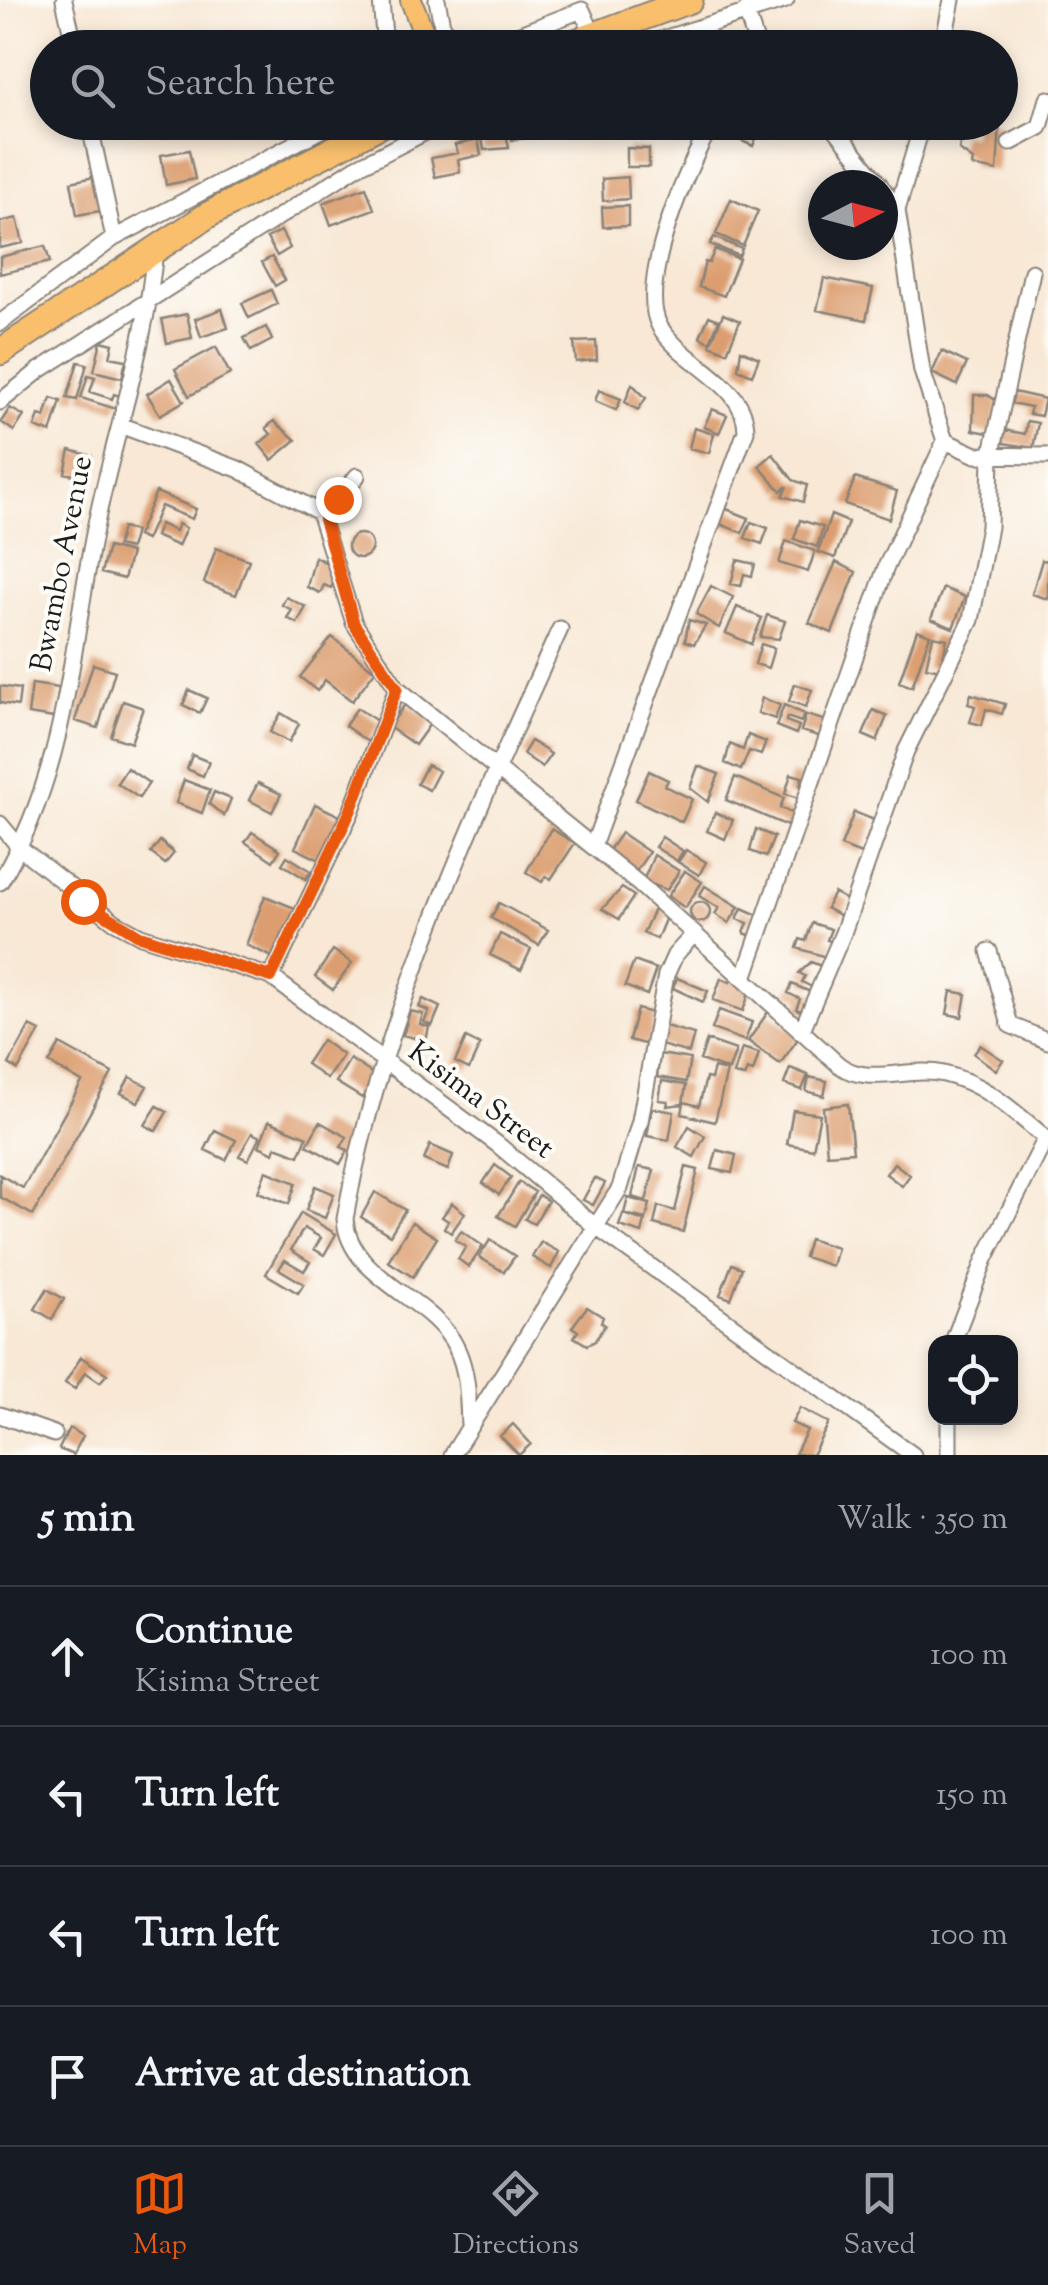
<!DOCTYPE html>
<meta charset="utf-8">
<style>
body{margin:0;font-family:"Sorts Mill Goudy",serif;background:#20242c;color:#f1f3f6}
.controls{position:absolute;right:30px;bottom:30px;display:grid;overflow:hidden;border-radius:20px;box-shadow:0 5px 15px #0003}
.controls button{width:90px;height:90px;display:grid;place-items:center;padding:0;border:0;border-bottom:2px solid #363941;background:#171b24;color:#f1f3f6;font:50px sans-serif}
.compass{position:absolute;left:808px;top:170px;width:90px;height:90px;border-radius:50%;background:#171b24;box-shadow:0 5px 15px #0003;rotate:84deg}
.stop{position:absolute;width:30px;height:30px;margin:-22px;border:8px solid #ea580c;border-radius:50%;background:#fff}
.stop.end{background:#ea580c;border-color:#fff;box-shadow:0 2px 10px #0008}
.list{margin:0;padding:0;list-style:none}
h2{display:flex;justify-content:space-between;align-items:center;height:130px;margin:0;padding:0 40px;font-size:42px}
h2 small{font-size:32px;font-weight:400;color:#9ea1a6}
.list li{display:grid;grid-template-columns:65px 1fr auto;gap:30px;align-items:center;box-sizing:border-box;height:140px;padding:0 40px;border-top:2px solid #363941}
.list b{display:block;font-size:38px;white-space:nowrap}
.list p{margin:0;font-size:32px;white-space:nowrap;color:#9ea1a6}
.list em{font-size:32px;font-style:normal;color:#9ea1a6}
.icon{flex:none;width:55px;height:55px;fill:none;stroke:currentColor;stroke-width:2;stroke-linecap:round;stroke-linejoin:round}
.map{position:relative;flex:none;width:1048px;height:1455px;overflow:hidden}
.search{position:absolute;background:#171b24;box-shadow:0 5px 15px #0003;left:30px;right:30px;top:30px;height:110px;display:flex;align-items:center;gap:25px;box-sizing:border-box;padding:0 35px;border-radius:55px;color:#9ea1a6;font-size:38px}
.sheet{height:690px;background:#171b24}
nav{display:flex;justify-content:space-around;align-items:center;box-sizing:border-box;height:140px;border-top:2px solid #363941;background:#171b24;font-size:28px;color:#9ea1a6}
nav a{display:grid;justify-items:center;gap:5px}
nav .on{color:#ea580c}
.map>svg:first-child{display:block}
.building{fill:#dc9e70}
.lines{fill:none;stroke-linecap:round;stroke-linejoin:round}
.minor-casing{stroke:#8a8278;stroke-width:19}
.major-casing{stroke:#8a8278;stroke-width:24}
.highway-casing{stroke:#8a8278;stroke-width:29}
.minor{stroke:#fff;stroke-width:15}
.major{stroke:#f9bf6d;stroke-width:20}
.highway{stroke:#f9bf6d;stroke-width:25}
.route{stroke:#ea580c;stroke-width:12}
.labels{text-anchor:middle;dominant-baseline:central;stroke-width:8;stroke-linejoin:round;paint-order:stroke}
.street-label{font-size:30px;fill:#1c1c1c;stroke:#fdfcf7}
</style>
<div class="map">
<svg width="1048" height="1455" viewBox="0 0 1048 1455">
<rect width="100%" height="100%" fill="#fdfcf7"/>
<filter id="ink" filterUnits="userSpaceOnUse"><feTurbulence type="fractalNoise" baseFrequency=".01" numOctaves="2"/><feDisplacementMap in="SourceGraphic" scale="20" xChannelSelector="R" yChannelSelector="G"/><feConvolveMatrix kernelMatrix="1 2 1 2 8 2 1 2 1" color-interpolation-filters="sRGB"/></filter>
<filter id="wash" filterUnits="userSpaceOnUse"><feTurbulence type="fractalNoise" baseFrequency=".0048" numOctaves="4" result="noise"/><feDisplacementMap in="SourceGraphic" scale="40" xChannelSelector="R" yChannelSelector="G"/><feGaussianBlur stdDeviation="2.25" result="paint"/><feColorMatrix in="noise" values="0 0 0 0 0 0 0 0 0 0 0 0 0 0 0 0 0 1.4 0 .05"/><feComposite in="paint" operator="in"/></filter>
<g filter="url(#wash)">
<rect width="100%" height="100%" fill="#f8e8d5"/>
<g id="blocks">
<path class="building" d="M509,122h27l2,14 -26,4z
M737,122h25l-9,24 -20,-9z
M975,122h25l-3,49 -25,-5 1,-6 -14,-10 3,-16 10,2z
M504,123l5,25 -25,2 -4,-22z
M478,139l3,16 -23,5 2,12 -25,5 -4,-19 27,-5 -3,-8z
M627,148l22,1v18h-22z
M189,150l6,29 -29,6 -5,-30z
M94,177l6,34 -23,4 -6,-33z
M628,177l1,22 -26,2 -1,-22z
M366,187l8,22 -43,16 -8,-22z
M731,199l27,12 -15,35 -27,-12z
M628,206v20l-25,1 -1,-20z
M17,218l6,25 -23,5v-26z
M281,231l9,17 -13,8 -10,-18z
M714,237l28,12 -3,7 -29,-12z
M45,246l5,16 -50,12v-17z
M715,249l24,10 -15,37 -25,-9 6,-25 4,1z
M272,257l13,23 -10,6 -13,-24z
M824,278l49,10 -7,32 -49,-10z
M271,290l6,14 -28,14 -7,-15z
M222,309l6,19 -27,9 -6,-18z
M187,314l5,24 -25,5 -5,-24z
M723,314l17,7 -13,31 -17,-7z
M709,316l10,4 -9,22 -10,-5z
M266,327l6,13 -21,11 -7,-13z
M101,341l12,3 -3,13 16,3 -4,18 -28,-7z
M596,341l1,19 -21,2 -2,-20z
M216,347l14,27 -41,22 -14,-27z
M741,350l18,8 -7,17 -14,-6z
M942,351l25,12 -10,22 -25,-12z
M78,362l9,2 -10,36 -10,-2z
M88,375l7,2 -5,15 22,7 2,-5 6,2 -4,13 -35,-11z
M171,379l13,22 -24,14 -13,-21z
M632,384l14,14 -8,12 -13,-8z
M599,390l22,9 -5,11 -21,-9z
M1014,392l31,7 -4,17 -12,-2 2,-7 -20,-4z
M974,395h14l10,7 -5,32 -20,-4z
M51,398l10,3 -10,32 -16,-6 4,-12 6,2z
M10,408l14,8 -10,15 -13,-9z
M712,409l15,6 -8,18 -15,-6z
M274,421l22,19 -24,20 -13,-16 12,-10 -5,-6z
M1027,421l11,2 -5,25 -30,-5 2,-13 20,4z
M694,428l20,6 -5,19 -20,-5z
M70,450l22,6 -6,22 -21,-5z
M773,454l20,26 14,5 -4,17 -20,-6 4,-10 -6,5 -22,-25z
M855,478l42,13 -8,28 -44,-15z
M156,492l40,17 -4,10 -31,-13 -15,34 -9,-4z
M724,508l25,10 -7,15 -24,-10z
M831,515l17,7 -13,36 -17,-6z
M800,520l23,7 -6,20 -23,-8z
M751,522l17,6 -6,16 -17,-6z
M160,524l15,7 3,-7 8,4 -8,18 -23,-10z
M122,528l13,3 -5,18 -13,-3z
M348 546a12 12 0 1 1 24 0a12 12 0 1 1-24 0Z
M786,541l29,10 -7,21 -29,-9z
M108,547l23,6 -7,26 -23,-6z
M216,548l33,12 -13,35 -32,-12z
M315,557l25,12 -9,19 -7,-3 -4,8 -13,-6z
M737,560l18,4 -3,12 -8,-2 -3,12 -10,-2z
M1042,560l6,1v38l-16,-5z
M836,562l20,10 -24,61 -23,-10z
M711,586l22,11 -14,31 -23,-14z
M943,588l22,9 -12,31 -22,-9z
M286,597l20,10 -9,16 -10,-5 5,-8 -10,-5z
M737,607l25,11 -11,26 -25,-11z
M767,615l18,6 -6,18 -19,-2z
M689,620l17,5 -12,19 -9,-3z
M917,630l13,5 -18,52 -13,-5z
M933,636l14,3 -7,31 -14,-3z
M332,637l43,34 -23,30 -27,-21 -8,11 -17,-14z
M761,644l13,4 -6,20 -13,-4z
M93,664l22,7 -17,57 -23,-7z
M32,684l27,4 -5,30 -26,-4z
M795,684l17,6 -6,17 -17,-6z
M0,686l20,3 -2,17 -18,-3z
M189,690l18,8 -7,15 -17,-8z
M971,694l34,10 -3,10 -16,-5 -4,16 -12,-3 5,-16 -7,-2z
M762,698l18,7 -5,14 -17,-6z
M123,701l20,7 -12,35 -20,-7z
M406,703l26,18 -17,24 -26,-18z
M784,705l20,9 -3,8 -14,-5 -1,4 13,5 -3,8 -20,-8z
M357,708l23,15 -12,19 -23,-16z
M873,710l14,6 -10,25 -14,-6z
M281,713l18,11 -10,18 -19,-10z
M806,715l21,6 -5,16 -21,-6z
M748,735l18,7 -5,13 -12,-4 -8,19 -16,-7 5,-19 13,6z
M531,741l20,13 -9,13 -19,-13z
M192,755l17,7 -6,14 -16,-7z
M427,765l12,6 -10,19 -12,-6z
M698,766l21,8 -11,28 -18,-14z
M127,768l22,15 -10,15 -22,-15z
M649,771l19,9 -3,6 27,13 -10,23 -46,-22z
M791,774l11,3 -2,8 6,2 -4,12 -17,-5z
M735,777l49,21 -4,10 15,6 -5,13 -64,-27z
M184,780l26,10 -8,23 -26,-10z
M258,783l23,11 -9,18 -23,-12z
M214,792l17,7 -7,17 -15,-12z
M315,804l29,14 -20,44 -29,-14z
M715,812l18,8 -8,19 -18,-8z
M854,812l20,8 -13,34 -20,-8z
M551,829l24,14 -24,36 -5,-3 -4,6 -16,-10z
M756,829l18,8 -8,20 -16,-6z
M252,832l28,18 -7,11 -28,-19z
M621,833l28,19 -14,21 -28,-20z
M662,837l21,14 -6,10 -22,-14z
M160,841l14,12 -9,11 -14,-11z
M686,850l20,12 -7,13 -21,-13z
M654,855l25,16 -12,19 -24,-9z
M287,856l24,15 -5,8 -24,-15z
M685,871l17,11 -17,26 -17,-12z
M705,886l34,21 -10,16 -14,-9 4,-6 -20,-12z
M622,888l12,8 -15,23 -17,-10z
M834,893l15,8 -8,15 -15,-8z
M265,896l32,13 -20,50 -31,-14z
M690 912a10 10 0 1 1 20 0a10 10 0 1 1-20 0Z
M499,903l49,27 -9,15 -48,-27z
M655,907l13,5 -11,27 -14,-6z
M742,908l18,8 -8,20 -8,-3 4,-10 -11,-4z
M812,923l19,6 -4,11 7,2 -5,16 -32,-10 3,-9 6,2z
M500,934l31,15 -10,21 -31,-15z
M333,950l19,13 -19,27 -18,-13z
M634,961l22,8 -9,26 -22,-9z
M811,962l10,4 -9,21 -10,-5 3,-6 -6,-3z
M733,975l18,13 -8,23 -30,-11 8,-22 9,4z
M677,978l31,13 -5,11 -30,-14z
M792,984l23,10 -9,19 -10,-4 4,-10 -12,-6z
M951,991l15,3 -4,23 -15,-3z
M423,999l17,8 -8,19 -8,-4 5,-11 -10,-4z
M637,1009l19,5 -8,31 -19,-5z
M719,1010l33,12 -7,19 -33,-12z
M410,1011l13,3 -3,10 9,3 -3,14 -23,-6z
M768,1012l32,24 -20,28 -32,-23z
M662,1025l32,9 -5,19 -32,-9z
M30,1026l10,5 -22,39 -9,-6z
M466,1038l14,7 -11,24 -14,-7z
M322,1040l21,15 -16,24 -21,-15z
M707,1040l29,10 -7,20 -29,-10z
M60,1044l52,29 -79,142 -33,-18v-22l23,13 59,-106 -33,-19z
M980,1045l23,15 -7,10 -22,-16z
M742,1048l17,5 -6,19 -6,-2 -3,7 -10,-3z
M660,1054l30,5 -4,23 -29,-5z
M350,1059l26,17 -14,22 -26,-16z
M714,1068l13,3 -12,51 -33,-8 2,-12 15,4 7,-28 5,1z
M790,1068l18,7 -6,15 -18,-6z
M130,1077l17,9 -9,16 -17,-9z
M809,1077l18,4 -3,15 -18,-5z
M662,1081l24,4 -3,19 -16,2 1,-5 -9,-1z
M848,1104l5,48 -26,2 -4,-47z
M157,1106l10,6 -11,19 -11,-6z
M652,1108l22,4 -5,28 -22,-4z
M793,1110l27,4 -7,35 -26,-5z
M269,1121l38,16 -8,19 -23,-9 -2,6 -15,-7z
M320,1122l27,15 -6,10 7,3 -8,14 -33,-19z
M689,1126l16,10 -11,21 -17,-10z
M215,1130l21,10 -10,20 -21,-10z
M252,1133l8,4 -12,23 -9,-4z
M430,1145l23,10 -5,15 -24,-10z
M717,1150l19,5 -4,18 -20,-4z
M894,1163l16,12 -8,11 -16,-12z
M495,1165l16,12 -12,18 -16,-12z
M639,1167l15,3 -8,31 -14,-4z
M686,1167l12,3 -15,62 -29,-8 4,-18 17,5z
M266,1171l30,12 -7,21 -31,-12z
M595,1178l10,5 -12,22 -10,-5z
M519,1182l16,10 -20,34 -17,-10z
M315,1186l19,8 -9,24 -19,-8z
M375,1192l30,18 -15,25 -29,-18z
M539,1195l9,6 -14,23 -9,-5z
M628,1198l22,6 -4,15 -22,-5z
M452,1203l13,10 -14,20 -7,-5 4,-7 -6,-4z
M301,1213l35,21 -12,21 -10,-6 7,-11 -17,-10 -13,22 19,12 -6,9 -19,-11 -6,9 25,15 -6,9 -32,-19z
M623,1214l22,7 -3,12 -23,-7z
M412,1222l25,16 -24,39 -25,-16z
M461,1231l22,15 -14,21 -11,-8 8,-12 -11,-7z
M809,1239l28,9 -5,18 -28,-9z
M490,1240l25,16 -11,16 -25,-15z
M541,1242l18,10 -8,16 -19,-11z
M732,1264l10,4 -11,31 -11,-4z
M47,1289l17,10 -12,20 -17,-10z
M587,1307l16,10 -2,5 4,3 -10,16 -8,4 -13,-8 4,-6 -6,-4z
M81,1357l26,17 -7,8 -15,-10 -10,17 -10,-6z
M800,1408l29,15 -17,32 -17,-1 12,-24 -15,-7z
M513,1424l18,20 -12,11 -19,-19z
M69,1428l14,8 -10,19 -14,-6z"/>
</g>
</g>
<g filter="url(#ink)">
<use href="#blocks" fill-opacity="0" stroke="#8a8278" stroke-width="2.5"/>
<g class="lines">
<defs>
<path id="minor" d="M64,0l11,48
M381,0l4,48
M437,0l5,25 16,22 59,-12 65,-25 11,25
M746,11l12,37
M635,48l151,-48
M942,48l10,-48
M89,122l25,116
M830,122l50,63
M1010,143l30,-16 8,-28
M883,189l14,21 25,161 23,70 31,14 72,1
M897,210l26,-88
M0,323l114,-85 222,-116
M0,402l40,-32 315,-202 90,-46
M120,425l118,44 81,43 35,111 43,65 242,196 200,181c29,22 70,1 105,9 43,10 71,39 104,66
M324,519l33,-43
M0,824l20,24 95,74 26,14 130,41 226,167 99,83 317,228
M593,846l153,-415c0,-48 -63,-66 -86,-104 -25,-43 29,-164 53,-205
M0,882c68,-113 70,-232 96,-358 19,-92 51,-181 59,-275
M989,951l21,74 38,16
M271,977l80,-165 46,-124
M744,978l142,-411 59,-126
M801,1032l42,-99 63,-182 65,-131 18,-93 2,-70 41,-185
M953,1342l32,-83 61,-121
M0,1415l54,19
M469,1425c-1,-26 -1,-54 -13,-78 -24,-50 -107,-68 -111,-128 34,-197 132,-408 215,-590
M452,1455l168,-267 20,-67 26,-146 9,-20 18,-20
M949,1455v-37"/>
<path id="major" d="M411,0l17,45"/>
<path id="highway" d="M423,35l10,13
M559,48l131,-48
M0,352l208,-137 178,-93"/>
</defs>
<use href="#minor" class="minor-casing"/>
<use href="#major" class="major-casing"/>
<use href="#highway" class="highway-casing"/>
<use href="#minor" class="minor"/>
<use href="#major" class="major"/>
<use href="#highway" class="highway"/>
</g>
</g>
<g class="lines" filter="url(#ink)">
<path class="route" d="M83,901l57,35 131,41 79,-165 47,-124 -43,-64 -30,-105 14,-20"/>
</g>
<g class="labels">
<g class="street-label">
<text transform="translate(63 564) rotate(-79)">Bwambo Avenue</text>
<text transform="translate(480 1101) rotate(37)">Kisima Street</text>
</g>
</g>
</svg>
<div class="controls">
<button><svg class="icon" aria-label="locate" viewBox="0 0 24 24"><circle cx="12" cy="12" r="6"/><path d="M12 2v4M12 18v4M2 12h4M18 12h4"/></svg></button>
</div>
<svg class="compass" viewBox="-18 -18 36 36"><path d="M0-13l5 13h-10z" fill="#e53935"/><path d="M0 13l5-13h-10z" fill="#9ea1a6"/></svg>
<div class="stop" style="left:83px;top:901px"></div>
<div class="stop end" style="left:338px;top:499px"></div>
<div class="search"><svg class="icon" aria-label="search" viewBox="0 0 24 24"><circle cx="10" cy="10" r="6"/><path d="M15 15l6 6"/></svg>Search here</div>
</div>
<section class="sheet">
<h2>5 min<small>Walk · 350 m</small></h2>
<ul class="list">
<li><svg class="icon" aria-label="ahead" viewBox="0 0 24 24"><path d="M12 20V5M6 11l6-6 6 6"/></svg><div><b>Continue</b><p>Kisima Street</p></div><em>100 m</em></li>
<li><svg class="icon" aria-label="left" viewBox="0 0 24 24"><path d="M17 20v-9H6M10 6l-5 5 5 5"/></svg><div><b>Turn left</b></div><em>150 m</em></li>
<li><svg class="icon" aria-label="left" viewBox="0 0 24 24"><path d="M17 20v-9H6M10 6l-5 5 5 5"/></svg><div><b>Turn left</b></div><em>100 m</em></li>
<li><svg class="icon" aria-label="arrive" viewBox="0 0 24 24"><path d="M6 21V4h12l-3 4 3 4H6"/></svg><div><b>Arrive at destination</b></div></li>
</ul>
</section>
<nav>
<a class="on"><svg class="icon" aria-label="map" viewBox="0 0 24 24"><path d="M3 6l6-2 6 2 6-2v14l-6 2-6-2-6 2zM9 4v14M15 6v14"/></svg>Map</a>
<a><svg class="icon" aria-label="directions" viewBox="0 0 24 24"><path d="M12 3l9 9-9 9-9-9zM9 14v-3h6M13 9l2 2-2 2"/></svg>Directions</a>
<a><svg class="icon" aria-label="saved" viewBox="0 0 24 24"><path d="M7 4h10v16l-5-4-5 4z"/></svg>Saved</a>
</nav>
